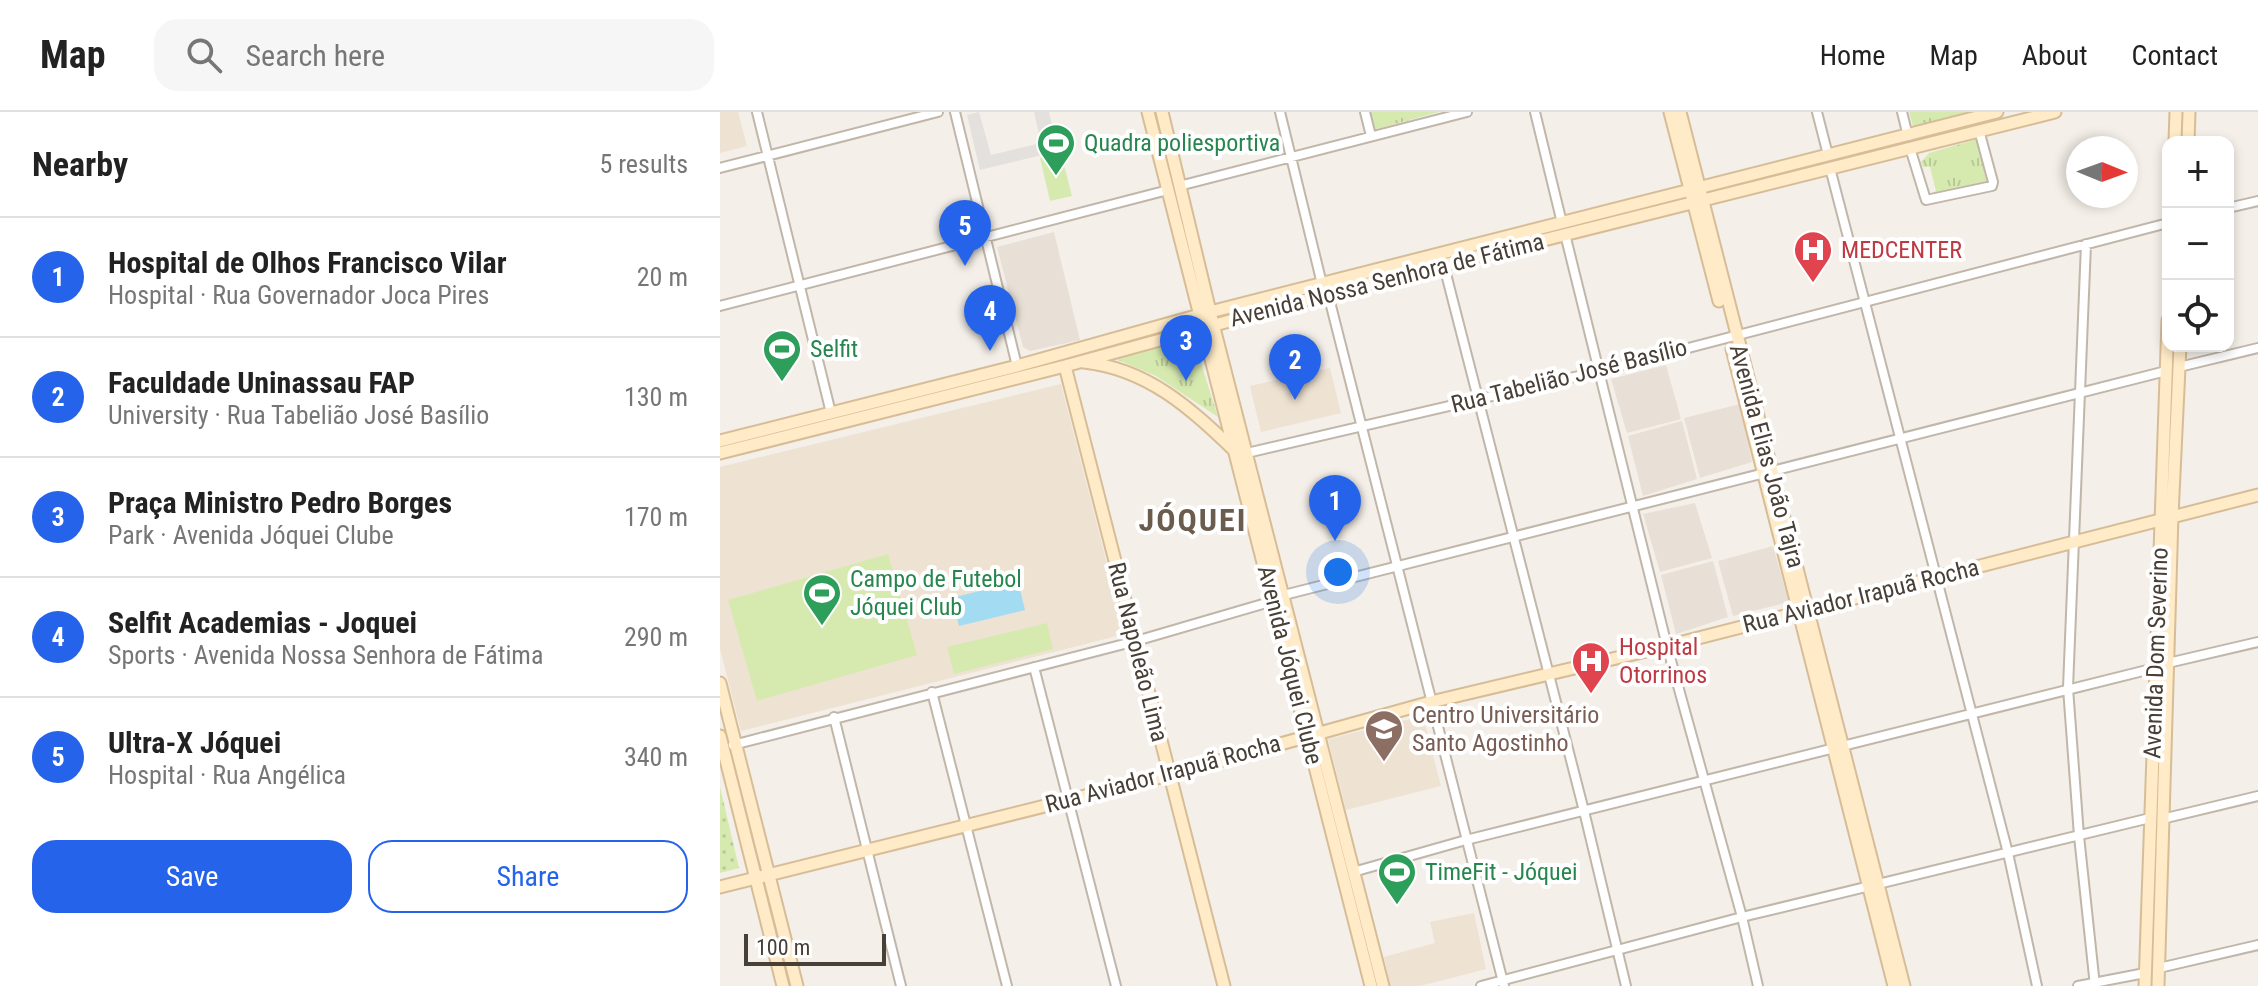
<!DOCTYPE html>
<meta charset="utf-8">
<style>
body{margin:0;font-family:"Roboto Condensed",sans-serif;background:#f6f6f6;color:#222}
.controls{position:absolute;right:24px;top:24px;display:grid;overflow:hidden;border-radius:16px;box-shadow:0 4px 12px #0003}
.controls button{width:72px;height:72px;display:grid;place-items:center;padding:0;border:0;border-bottom:2px solid #e0e0e0;background:#fff;color:#222;font:40px sans-serif}
.compass{position:absolute;left:1346px;top:24px;width:72px;height:72px;border-radius:50%;background:#fff;box-shadow:0 4px 12px #0003;rotate:91deg}
.scale{position:absolute;left:24px;bottom:20px;width:142px;box-sizing:border-box;padding-left:8px;border:4px solid #483f36;border-top:0;font-size:22px;line-height:28px;white-space:nowrap;color:#483f36;-webkit-text-stroke:6px #fff;paint-order:stroke}
.you{position:absolute;left:618px;top:460px;width:28px;height:28px;margin:-20px;border:6px solid #fff;border-radius:50%;background:#1a73e8;box-shadow:0 0 0 12px #1a73e833}
.badge{display:grid;place-items:center;width:52px;height:52px;border-radius:50%;background:#2563eb;color:#fff;font-size:26px;font-weight:700}
.pin{position:absolute;translate:-50% -66px;filter:drop-shadow(0 2px 4px #0008)}
.pin::after{content:'';position:absolute;top:42px;width:28px;height:24px;background:inherit;clip-path:polygon(0 0,100% 0,50% 100%)}
.list{margin:0;padding:0;list-style:none}
h2{display:flex;justify-content:space-between;align-items:center;height:104px;margin:0;padding:0 32px;font-size:34px}
h2 small{font-size:26px;font-weight:400;color:#767676}
.list li{display:grid;grid-template-columns:52px 1fr auto;gap:24px;align-items:center;box-sizing:border-box;height:120px;padding:0 32px;border-top:2px solid #e0e0e0}
.list b{display:block;font-size:30px;white-space:nowrap}
.list p{margin:0;font-size:26px;white-space:nowrap;color:#767676}
.list em{font-size:26px;font-style:normal;color:#767676}
.actions{display:flex;gap:16px;padding:24px 32px}
.actions a{flex:1;padding:18px 0;border:2px solid #2563eb;border-radius:24px;text-align:center;font-size:28px;color:#2563eb}
.actions .main{background:#2563eb;color:#fff}
.icon{flex:none;width:44px;height:44px;fill:none;stroke:currentColor;stroke-width:2;stroke-linecap:round;stroke-linejoin:round}
.map{position:relative;flex:none;width:1538px;height:874px;overflow:hidden}
header{display:flex;align-items:center;gap:48px;box-sizing:border-box;height:112px;padding:0 40px;background:#fff;border-bottom:2px solid #e0e0e0}
header strong{font-size:38px}
nav{display:flex;gap:44px;margin-inline-start:auto;font-size:28px}
.search{width:560px;height:72px;background:#f6f6f6;display:flex;align-items:center;gap:20px;box-sizing:border-box;padding:0 28px;border-radius:24px;color:#767676;font-size:30px}
main{display:flex}
aside{flex:1;background:#fff}
.map>svg:first-child{display:block}
.residential{fill:#e8e0d6}
.education{fill:#eee2d2}
.grass{fill:url(#grass-dots)}
.park{fill:url(#park-tufts)}
.pitch{fill:#d6eab0}
.parking{fill:#e3e0dd}
.water{fill:#a3dbf2}
.lines{fill:none;stroke-linecap:round;stroke-linejoin:round}
.street-casing{stroke:#c0b6aa;stroke-width:12}
.secondary-casing{stroke:#d6bd97;stroke-width:15}
.street{stroke:#fff;stroke-width:8}
.secondary{stroke:#ffebc7;stroke-width:11}
.labels{text-anchor:middle;dominant-baseline:central;stroke-width:8;stroke-linejoin:round;paint-order:stroke}
.leisure-label{font-size:24px;fill:#27864d;stroke:#fff;text-anchor:start}
.health-label{font-size:24px;fill:#be3a42;stroke:#fff;text-anchor:start}
.street-label{font-size:24px;fill:#483f36;stroke:#fff}
.education-label{font-size:24px;fill:#785e54;stroke:#fff;text-anchor:start}
.district-label{font-size:32px;font-weight:bold;letter-spacing:2px;fill:#6b5c4d;stroke:#fff}
</style>
<header>
<strong>Map</strong>
<div class="search"><svg class="icon" aria-label="search" viewBox="0 0 24 24"><circle cx="10" cy="10" r="6"/><path d="M15 15l6 6"/></svg>Search here</div>
<nav><a>Home</a><a>Map</a><a>About</a><a>Contact</a></nav>
</header>
<main>
<aside>
<h2>Nearby<small>5 results</small></h2>
<ul class="list">
<li><span class="badge">1</span><div><b>Hospital de Olhos Francisco Vilar</b><p>Hospital · Rua Governador Joca Pires</p></div><em>20 m</em></li>
<li><span class="badge">2</span><div><b>Faculdade Uninassau FAP</b><p>University · Rua Tabelião José Basílio</p></div><em>130 m</em></li>
<li><span class="badge">3</span><div><b>Praça Ministro Pedro Borges</b><p>Park · Avenida Jóquei Clube</p></div><em>170 m</em></li>
<li><span class="badge">4</span><div><b>Selfit Academias - Joquei</b><p>Sports · Avenida Nossa Senhora de Fátima</p></div><em>290 m</em></li>
<li><span class="badge">5</span><div><b>Ultra-X Jóquei</b><p>Hospital · Rua Angélica</p></div><em>340 m</em></li>
</ul>
<div class="actions"><a class="main">Save</a><a>Share</a></div>
</aside>
<div class="map">
<svg width="1538" height="874" viewBox="0 0 1538 874">
<defs>
<pattern id="grass-dots" width="8" height="8" patternUnits="userSpaceOnUse" patternTransform="scale(2)"><rect width="8" height="8" fill="#d6eab0"/><path d="M2 2h.1M6 6h.1" fill="none" stroke="#b9ca98" stroke-width="1.8" stroke-linecap="round"/></pattern>
<pattern id="park-tufts" width="24" height="20" patternUnits="userSpaceOnUse" patternTransform="scale(2)"><rect width="24" height="20" fill="#d6eab0"/><path d="M3 7l-1-3M5 7V3M7 7l1-3M15 17l-1-3M17 17v-4M19 17l1-3" fill="none" stroke="#b9ca98"/></pattern>
</defs>
<rect width="100%" height="100%" fill="#f4efe8"/>
<path class="residential" d="M334,120l26,108 -50,11 -7,-4 -26,-100z
M946,253l15,54 -54,14 -16,-54z
M1020,292l12,58 -52,16 -16,-60z
M962,309l15,58 -54,17 -15,-60z
M975,391l17,55 -52,14 -17,-58z
M1053,434l16,56 -56,14 -15,-55z
M993,449l15,56 -52,17 -15,-59z"/>
<path class="education" d="M0,0h18l9,34 -27,7z
M610,256l11,45 -80,19 -11,-46z
M341,272l64,250 -384,97 -21,-82v-182z
M703,604l18,70 -95,24 -18,-71z
M754,801l12,56 -66,17h-30l-6,-29 51,-14 -5,-21z"/>
<path class="grass" d="M0,675l19,81 -19,5z"/>
<path class="park" d="M648,0h71l-66,18z
M1189,0h64l1,1 -60,17z
M1258,27l6,9 -5,2 9,31 3,2 -49,14 -5,6 -7,-8 6,-4 -6,-24h-7l-2,-5 8,-9z
M472,223l26,82 -62,-41 -45,-19z"/>
<path class="pitch" d="M341,41l11,43 -22,5 -10,-43z
M168,442l29,101 -160,46 -29,-101z
M327,511l6,26 -99,25 -7,-27z"/>
<path class="parking" d="M259,0l12,43 50,-12 -7,-31h15l9,39 -78,19 -13,-55z"/>
<path class="water" d="M298,469l7,29 -66,16 -7,-28z"/>
<g class="lines">
<defs>
<path id="street" d="M37,0l74,301
M235,0l62,254
M560,0l42,172
M645,0l6,24
M815,0l27,111
M1097,0l11,43
M1182,0l6,24
M1190,36l16,52 66,-14 1,-4 -14,-52
M0,56l218,-56
M1110,56l178,685 29,133
M459,74l288,-74
M1508,96l30,-7
M845,122l102,412 75,271 16,69
M1366,132l-18,444 11,148 16,150
M724,154l140,545 42,175
M608,182l176,692
M0,194l448,-116
M1459,255l79,-19
M527,341l353,-82 568,-148
M564,483l882,-224
M1448,551l90,-21
M314,555l82,319
M212,580l75,294
M114,605l67,269
M13,633l403,-104 137,-40
M1442,707l96,-23
M633,760l113,-32 689,-172
M1439,856l99,-23
M761,874l261,-69 408,-99
M1358,874l67,-13"/>
<path id="secondary" d="M428,0l223,874
M442,0l51,212 170,662
M950,0l49,189
M960,0l224,874
M1455,30l1,-30
M1468,30l1,-30
M1012,237l162,637
M364,250c64,7 106,46 151,89
M345,254l159,620
M0,329l297,-75 193,-54 787,-200
M0,341l345,-87 263,-72 727,-182
M0,571l77,303
M0,624l63,250
M0,775l449,-112 262,-73 236,-56 591,-151
M1425,874l23,-666
M1438,874l14,-470 8,-170"/>
</defs>
<use href="#street" class="street-casing"/>
<use href="#secondary" class="secondary-casing"/>
<use href="#street" class="street"/>
<use href="#secondary" class="secondary"/>
</g>
<defs>
<symbol id="stadium-pin" viewBox="-11 -11 22 30"><path d="M0 17L-7.5 6A9.5 9.5 0 1 1 7.5 6Z" fill="#2e9e5b" stroke="#fff"/><path d="M0-5a6.5 5 0 1 0 0 10a6.5 5 0 1 0 0-10ZM-3.5-1.8h7v3.6h-7Z" fill="#fff"/></symbol>
<symbol id="hospital-pin" viewBox="-11 -11 22 30"><path d="M0 17L-7.5 6A9.5 9.5 0 1 1 7.5 6Z" fill="#e0444e" stroke="#fff"/><path d="M-5-5h3v3.5h4V-5h3V5h-3V1.5h-4V5h-3Z" fill="#fff"/></symbol>
<symbol id="university-pin" viewBox="-11 -11 22 30"><path d="M0 17L-7.5 6A9.5 9.5 0 1 1 7.5 6Z" fill="#8d6e63" stroke="#fff"/><path d="M0-5L7-2L0 1L-7-2ZM-4 1L0 2.5L4 1V4Q0 6-4 4Z" fill="#fff"/></symbol>
</defs>
<g fill-rule="evenodd">
<use href="#stadium-pin" x="314" y="9" width="44" height="60"/>
<use href="#hospital-pin" x="1071" y="116" width="44" height="60"/>
<use href="#stadium-pin" x="40" y="215" width="44" height="60"/>
<use href="#stadium-pin" x="80" y="459" width="44" height="60"/>
<use href="#hospital-pin" x="849" y="527" width="44" height="60"/>
<use href="#university-pin" x="642" y="595" width="44" height="60"/>
<use href="#stadium-pin" x="655" y="738" width="44" height="60"/>
</g>
<g class="labels">
<g class="leisure-label">
<text x="364" y="31">Quadra poliesportiva</text>
<text x="90" y="237">Selfit</text>
<text x="130" y="467">Campo de Futebol<tspan x="130" dy="28">Jóquei Club</tspan></text>
<text x="705" y="760">TimeFit - Jóquei</text>
</g>
<g class="health-label">
<text x="1121" y="138">MEDCENTER</text>
<text x="899" y="535">Hospital<tspan x="899" dy="28">Otorrinos</tspan></text>
</g>
<g class="street-label">
<text transform="translate(667 168) rotate(-14)">Avenida Nossa Senhora de Fátima</text>
<text transform="translate(849 264) rotate(-14)">Rua Tabelião José Basílio</text>
<text transform="translate(1047 344) rotate(75)">Avenida Elias João Tajra</text>
<text transform="translate(1141 484) rotate(-14)">Rua Aviador Irapuã Rocha</text>
<text transform="translate(418 540) rotate(76)">Rua Napoleão Lima</text>
<text transform="translate(1436 541) rotate(-88)">Avenida Dom Severino</text>
<text transform="translate(570 553) rotate(76)">Avenida Jóquei Clube</text>
<text transform="translate(443 662) rotate(-15)">Rua Aviador Irapuã Rocha</text>
</g>
<g class="education-label">
<text x="692" y="603">Centro Universitário<tspan x="692" dy="28">Santo Agostinho</tspan></text>
</g>
<g class="district-label">
<text x="473" y="408">JÓQUEI</text>
</g>
</g>
</svg>
<div class="controls">
<button>+</button>
<button>−</button>
<button><svg class="icon" aria-label="locate" viewBox="0 0 24 24"><circle cx="12" cy="12" r="6"/><path d="M12 2v4M12 18v4M2 12h4M18 12h4"/></svg></button>
</div>
<svg class="compass" viewBox="-18 -18 36 36"><path d="M0-13l5 13h-10z" fill="#e53935"/><path d="M0 13l5-13h-10z" fill="#767676"/></svg>
<div class="scale">100 m</div>
<div class="you"></div>
<div class="pin badge" style="left:615px;top:429px">1</div>
<div class="pin badge" style="left:575px;top:288px">2</div>
<div class="pin badge" style="left:466px;top:269px">3</div>
<div class="pin badge" style="left:270px;top:239px">4</div>
<div class="pin badge" style="left:245px;top:154px">5</div>
</div>
</main>
